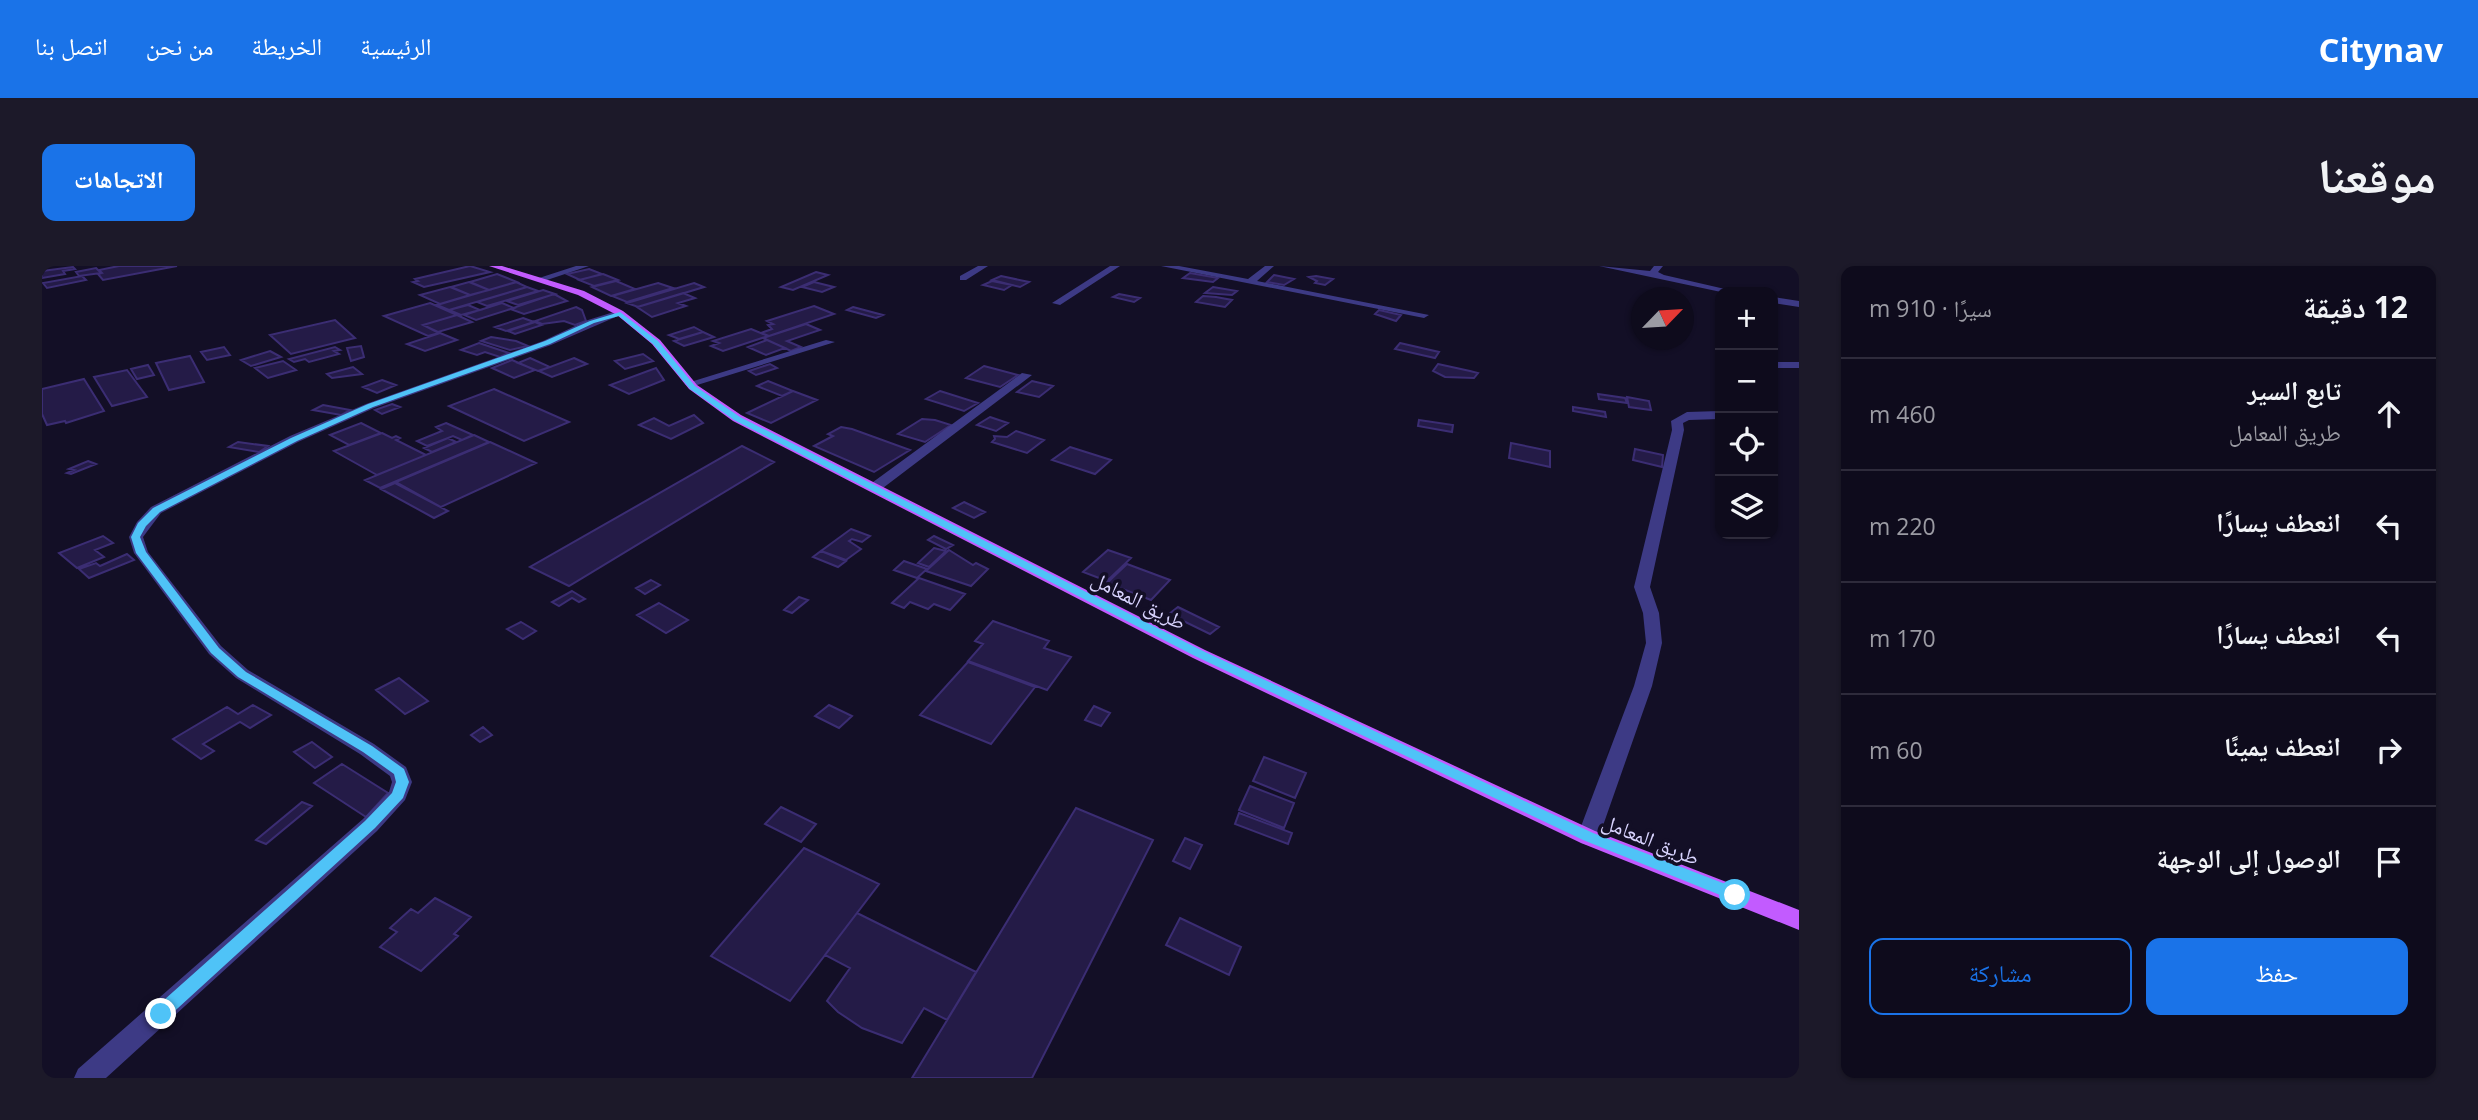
<!DOCTYPE html>
<html lang="ar">
<meta charset="utf-8">
<style>
body{margin:0;font-family:"Open Sans","Noto Naskh Arabic",sans-serif;background:#1c1929;color:#f1f3f6;direction:rtl}
.controls{position:absolute;right:21px;top:21px;display:grid;overflow:hidden;border-radius:14px;box-shadow:0 2px 5px #0004}
.controls button{width:63px;height:63px;display:grid;place-items:center;padding:0;border:0;border-bottom:2px solid #2e2b3b;background:#0e0b1c;color:#f1f3f6;font:35px sans-serif}
.compass{position:absolute;left:1589px;top:21px;width:63px;height:63px;border-radius:50%;background:#0e0b1c;box-shadow:0 2px 5px #0004;rotate:65deg}
.stop{position:absolute;width:21px;height:21px;margin:-16px;border:5px solid #4fc3f7;border-radius:50%;background:#fff}
.stop.end{background:#4fc3f7;border-color:#fff;box-shadow:0 2px 7px #0008}
.list{margin:0;padding:0;list-style:none}
h2{display:flex;justify-content:space-between;align-items:center;height:91px;margin:0;padding:0 28px;font-size:30px}
h2 small{font-size:23px;font-weight:400;color:#9b9ba3}
.list li{display:grid;grid-template-columns:46px 1fr auto;gap:21px;align-items:center;box-sizing:border-box;height:112px;padding:0 28px;border-top:2px solid #2e2b3b}
.list b{display:block;font-size:26px;white-space:nowrap}
.list p{margin:0;font-size:23px;white-space:nowrap;color:#9b9ba3}
.list em{font-size:23px;font-style:normal;color:#9b9ba3}
.actions{display:flex;gap:14px;padding:21px 28px}
.actions a{flex:1;padding:16px 0;border:2px solid #1a73e8;border-radius:14px;text-align:center;font-size:24px;color:#1a73e8}
.actions .main{background:#1a73e8;color:#fff}
.icon{flex:none;width:38px;height:38px;fill:none;stroke:currentColor;stroke-width:2;stroke-linecap:round;stroke-linejoin:round}
.map{position:relative;flex:none;width:1757px;height:812px;overflow:hidden;direction:ltr;border-radius:14px}
header{display:flex;align-items:center;gap:42px;box-sizing:border-box;height:98px;padding:0 35px;background:#1a73e8;color:#fff}
header strong{font-size:33px}
nav{display:flex;gap:38px;margin-inline-start:auto;font-size:24px}
.intro{display:flex;align-items:center;justify-content:space-between;box-sizing:border-box;height:168px;padding:0 42px}
h1{margin:0;font-size:49px}
.button{padding:18px 32px;border-radius:14px;background:#1a73e8;color:#fff;font-size:24px;font-weight:700}
main{display:flex;gap:42px;padding:0 42px}
aside{flex:1;background:#0e0b1c;border-radius:14px;box-shadow:0 2px 5px #0004}
.map>svg:first-child{display:block}
.building{fill:#241b47;stroke:#3b2d73;stroke-width:2}
.lines{fill:none;stroke-linecap:round;stroke-linejoin:round}
.minor{fill:#3d3a85;fill-rule:evenodd}
.major{fill:#c25bff;fill-rule:evenodd}
.route{fill:#4fc3f7}
.labels{text-anchor:middle;dominant-baseline:central;stroke-width:7;stroke-linejoin:round;paint-order:stroke}
.street-label{font-size:21px;fill:#d9d4ff;stroke:#130f26}
</style>
<header>
<strong>Citynav</strong>
<nav><a>الرئيسية</a><a>الخريطة</a><a>من نحن</a><a>اتصل بنا</a></nav>
</header>
<div class="intro"><h1>موقعنا</h1><a class="button">الاتجاهات</a></div>
<main>
<aside>
<h2>12 دقيقة<small>سيرًا · 910 m</small></h2>
<ul class="list">
<li><svg class="icon" aria-label="ahead" viewBox="0 0 24 24"><path d="M12 20V5M6 11l6-6 6 6"/></svg><div><b>تابع السير</b><p>طريق المعامل</p></div><em>460 m</em></li>
<li><svg class="icon" aria-label="left" viewBox="0 0 24 24"><path d="M17 20v-9H6M10 6l-5 5 5 5"/></svg><div><b>انعطف يسارًا</b></div><em>220 m</em></li>
<li><svg class="icon" aria-label="left" viewBox="0 0 24 24"><path d="M17 20v-9H6M10 6l-5 5 5 5"/></svg><div><b>انعطف يسارًا</b></div><em>170 m</em></li>
<li><svg class="icon" aria-label="right" viewBox="0 0 24 24"><path d="M7 20v-9h11M14 6l5 5-5 5"/></svg><div><b>انعطف يمينًا</b></div><em>60 m</em></li>
<li><svg class="icon" aria-label="arrive" viewBox="0 0 24 24"><path d="M6 21V4h12l-3 4 3 4H6"/></svg><div><b>الوصول إلى الوجهة</b></div></li>
</ul>
<div class="actions"><a class="main">حفظ</a><a>مشاركة</a></div>
</aside>
<div class="map">
<svg width="1757" height="812" viewBox="0 0 1757 812">
<rect width="100%" height="100%" fill="#130f26"/>
<path class="building" d="M77,0h-1h59l-74,14 -5,-6 4,-1 -3,-3z
M428,0l20,6 -66,15 -11,-5 5,-1 -3,-2z
M31,1l2,2 -12,2 2,3 -23,4v-7z
M54,2l5,5 -22,3 -3,-4z
M547,3l13,5 -22,6 -13,-6z
M774,6l12,3 -35,15 -12,-3z
M1148,7l28,5 -5,4 -30,-4z
M455,8l20,8 -28,8 -19,-8z
M561,8l15,6 -24,6 -15,-6z
M1232,9l20,4 -10,6 -17,-3z
M40,10l4,4 -39,8 -4,-5z
M959,10l28,6 -9,5 -28,-7z
M1274,10l17,3 -8,6 -10,-2 2,-2 -8,-4z
M574,15l19,8 -24,7 -19,-9z
M950,15l20,4 -8,5 -21,-5z
M427,16l20,8 -19,5 -19,-8z
M474,16l11,5 -78,23 -12,-5z
M772,16l20,5 -12,5 -20,-5z
M616,17l15,5 -46,14 -15,-6z
M652,17l10,4 -66,20 -11,-4z
M408,21l20,8 -30,9 -20,-9z
M485,21l11,4 -51,15 -10,-4z
M1171,21l24,4 -5,4 -27,-2z
M501,24l12,4 -37,11 -11,-4z
M641,27l12,5 -17,5 8,3 -34,11 -15,-10z
M512,28l13,7 -43,13 -14,-5z
M1077,28l21,4 -6,4 -21,-5z
M1161,30l13,1 16,3 -7,7 -29,-5z
M388,37l27,12 -34,10 16,8 -11,3 -44,-20z
M460,37l12,5 -38,12 -12,-5z
M426,39l12,5 -19,5 -12,-5z
M772,40l20,8 -65,22 -8,-3 11,-4 -4,-4 5,-1 -6,-3z
M534,41l6,3 4,11 -11,4 -11,-4 -22,3 -7,-3z
M811,41l30,8 -7,3 -29,-8z
M1337,44l22,5 -5,6 -21,-7z
M415,49l15,7 -34,10 -15,-7z
M481,52l11,4 -28,9 -11,-4z
M293,54l20,18 -64,16 -21,-19z
M493,56l7,3 -27,9 -7,-3z
M764,58l14,6 -33,11 14,6 -10,4 -28,-13z
M652,61l9,5 -24,7 -10,-4z
M709,63l17,7 -45,15 -12,-5 8,-3 -6,-2z
M661,66l11,5 -30,9 -10,-5z
M398,67l17,7 -32,11 -18,-7z
M449,71l25,4 12,5 -18,4 -29,-9z
M725,74l18,8 -19,7 -18,-8z
M437,77l30,10 -9,4 -15,-5 -8,3 -16,-5z
M1358,77l39,9 -4,6 -40,-9z
M319,80l3,11 -13,4 -4,-13z
M182,81l6,8 -23,5 -6,-8z
M293,81l5,3 -6,1 5,3 -30,8 -4,-3 -11,3 -5,-3z
M228,85l11,6 -30,9 -10,-6z
M601,88l10,7 -28,8 -10,-8z
M148,90l14,26 -35,8 -13,-27z
M488,92l20,9 -12,4 -20,-8z
M532,92l13,6 -35,13 -13,-6z
M470,94l23,10 -21,8 -22,-10z
M241,95l13,9 -28,8 -13,-10z
M728,98l7,4 -21,7 -7,-4z
M1396,98l32,7 8,2 -4,5 -29,-1 -12,-6z
M106,99l6,10 -17,4 -6,-10z
M942,100l34,9 -18,12 -34,-9z
M311,101l9,7 -30,4 -5,-4z
M614,102l8,12 -35,14 -19,-9z
M85,104l20,27 -35,9 -18,-29z
M42,113l20,32 -38,12 -1,-2 -18,4 -5,-11v-25z
M340,114l14,5 -19,8 -14,-6z
M726,115l25,10 -11,5 -25,-10z
M990,115l21,5 -14,11 -22,-5z
M452,123l75,33 -45,19 -75,-35z
M751,125l24,9 -46,23 -24,-10z
M898,125l38,12 -14,8 -38,-12z
M1556,128l27,4 2,5 -28,-4z
M1585,131l22,4 2,9 -22,-3z
M350,138l8,3 -18,7 -7,-4z
M281,139l27,5 -9,5 -28,-5z
M1531,141l32,5 1,5 -33,-6z
M652,149l9,8 -32,16 -32,-14 15,-7 15,8z
M948,151l18,6 -12,8 -19,-6z
M880,153l13,1 16,5 -26,17 -27,-8z
M1377,154l34,5 -1,7 -34,-6z
M319,157l20,10 -32,12 -19,-10z
M404,157l27,12 -11,5 -9,-4 -26,10 -10,-5 25,-10 -6,-4z
M799,161l11,2 58,21 -36,22 -60,-26 19,-10 -5,-2z
M974,165l28,9 -17,13 -35,-11 3,-3 -1,-3 13,1z
M340,167l10,5 4,-2 4,2 -4,2 30,15 -49,20 -43,-24z
M432,169l15,7 -109,46 -15,-8z
M406,172l8,4 -24,10 -8,-4z
M196,176l30,4 -9,6 -30,-5z
M448,176l46,21 -95,44 -45,-25z
M1469,177l39,8v16l-41,-9z
M700,180l32,16 -205,124 -39,-19z
M1028,181l41,13 -16,14 -43,-14z
M1593,183l28,6 -1,12 -29,-7z
M46,195l8,3 -25,10 -4,-1 7,-3 -5,-1z
M353,217l53,28 -14,7 -53,-29z
M922,236l21,10 -11,6 -21,-10z
M809,263l19,7 -8,6 -10,-3 -3,2 12,8 -15,11 -25,-9z
M61,270l10,7 -18,7 9,7 -27,11 -18,-15z
M892,270l19,9 -7,4 -18,-9z
M892,282l12,3 -17,16 -11,-4z
M907,284l24,15 3,-2 12,6 -17,17 -45,-15z
M1066,284l23,8 -24,23 -24,-9z
M779,285l25,10 -8,6 -25,-10z
M85,288l7,6 -45,18 -10,-9 17,-6 4,3z
M862,295l23,8 -10,9 -23,-8z
M1085,298l43,16 -19,20 -44,-17z
M877,312l46,16 -15,16 -16,-6 -6,5 -18,-7 -6,6 -12,-5z
M609,314l9,5 -15,9 -9,-6z
M530,325l13,8 -6,3 -7,-4 -13,8 -7,-4z
M757,331l9,3 -16,13 -8,-3z
M617,337l29,17 -22,13 -29,-18z
M1136,341l41,20 -9,7 -41,-20z
M951,355l56,20 -5,7 27,9 -24,33 -79,-29 15,-17 -8,-3z
M479,356l15,9 -13,8 -16,-10z
M926,396l67,25 -44,57 -71,-29z
M357,412l29,23 -23,13 -29,-24z
M211,439l18,10 -21,13 -10,-6 -37,22 11,7 -13,8 -28,-20 54,-32 11,7z
M787,439l23,11 -13,12 -24,-12z
M1052,440l16,7 -9,13 -16,-6z
M441,461l9,8 -12,7 -9,-7z
M270,476l20,15 -17,11 -21,-16z
M1222,491l42,16 -11,25 -42,-17z
M300,498l46,29 -22,24 -52,-34z
M1208,520l44,17 -10,25 -45,-18z
M260,536l10,4 -46,38 -10,-4z
M739,541l35,17 -15,18 -36,-18z
M1034,542l77,32 -121,238h-120z
M1197,547l53,20 -4,11 -53,-20z
M1143,572l17,7 -12,24 -17,-8z
M762,582l75,36 -89,117 -79,-45z
M393,632l36,19 -17,17 4,2 -37,35 -41,-24 17,-15 -7,-4 21,-19 7,4z
M815,647l119,59 -29,48 -23,-12 -22,35 -40,-15 -24,-16 -11,-11 23,-33 -25,-13z
M1138,652l61,29 -12,28 -63,-30z"/>
<g class="lines">
<path class="minor" d="M534,0h13l-48,16 -5,-3z
M936,0h10l-22,14h-6v-4z
M1068,0h10l-60,39 -8,-2z
M1119,0h18l69,13 17,-13h9l-17,15 172,34 -5,3z
M1557,0l51,5 4,-5h9l-5,6 6,3 74,17h-17z
M1731,31l26,4v6l-26,-4z
M575,45l8,2 -74,32 -177,63 -76,34 -137,71 -18,24 5,15 73,94 27,24 126,74 32,23 6,15 -7,18 -28,31 -271,247h-32l4,-9 285,-250 26,-27 3,-10 -2,-6 -30,-22 -124,-76 -27,-24 -75,-101 -5,-16 8,-15 14,-15 139,-71 76,-32 177,-63 45,-21z
M784,74l9,2 -141,44 -10,-2z
M1731,96h26v6h-26z
M980,107l10,2 -153,116h-10v-6z
M1678,145v8l-31,1 -6,3 1,7 -34,157 9,26 3,30 -10,43 -53,151 -4,6 -7,2 -7,-2 -4,-6 57,-151 12,-43 -3,-30 -9,-26 38,-157 -1,-9 16,-9z"/>
<path class="major" d="M447,0h13l82,25 39,20 37,29 37,45 44,30 464,235 390,181 204,79v20l-218,-87 -388,-185 -460,-237 -44,-32 -37,-45 -35,-29 -39,-20z"/>
</g>
<path class="route" d="M578,46l38,29 37,45 45,31 463,234 390,182 148,57 2,5 -2,4h-11l-147,-59 -388,-184 -461,-236 -44,-31 -37,-45 -34,-28 -25,7 -44,21 -177,63 -76,34 -137,71 -14,14 -6,11 6,15 73,96 27,24 126,74 32,23 5,13 -6,16 -28,30 -209,191 -5,2 -6,-2 -2,-5 2,-6 210,-187 27,-28 4,-11 -2,-8 -31,-22 -125,-75 -27,-24 -75,-100 -5,-16 7,-14 15,-15 138,-70 77,-34 177,-63 45,-20z"/>
<g class="labels">
<g class="street-label">
<text transform="translate(1097 334) rotate(27)">طريق المعامل</text>
<text transform="translate(1609 573) rotate(22)">طريق المعامل</text>
</g>
</g>
</svg>
<div class="controls">
<button>+</button>
<button>−</button>
<button><svg class="icon" aria-label="locate" viewBox="0 0 24 24"><circle cx="12" cy="12" r="6"/><path d="M12 2v4M12 18v4M2 12h4M18 12h4"/></svg></button>
<button><svg class="icon" aria-label="layers" viewBox="0 0 24 24"><path d="M12 4l9 5-9 5-9-5zM3 14l9 5 9-5"/></svg></button>
</div>
<svg class="compass" viewBox="-18 -18 36 36"><path d="M0-13l5 13h-10z" fill="#e53935"/><path d="M0 13l5-13h-10z" fill="#9b9ba3"/></svg>
<div class="stop" style="left:1693px;top:629px"></div>
<div class="stop end" style="left:119px;top:748px"></div>
</div>
</main>
